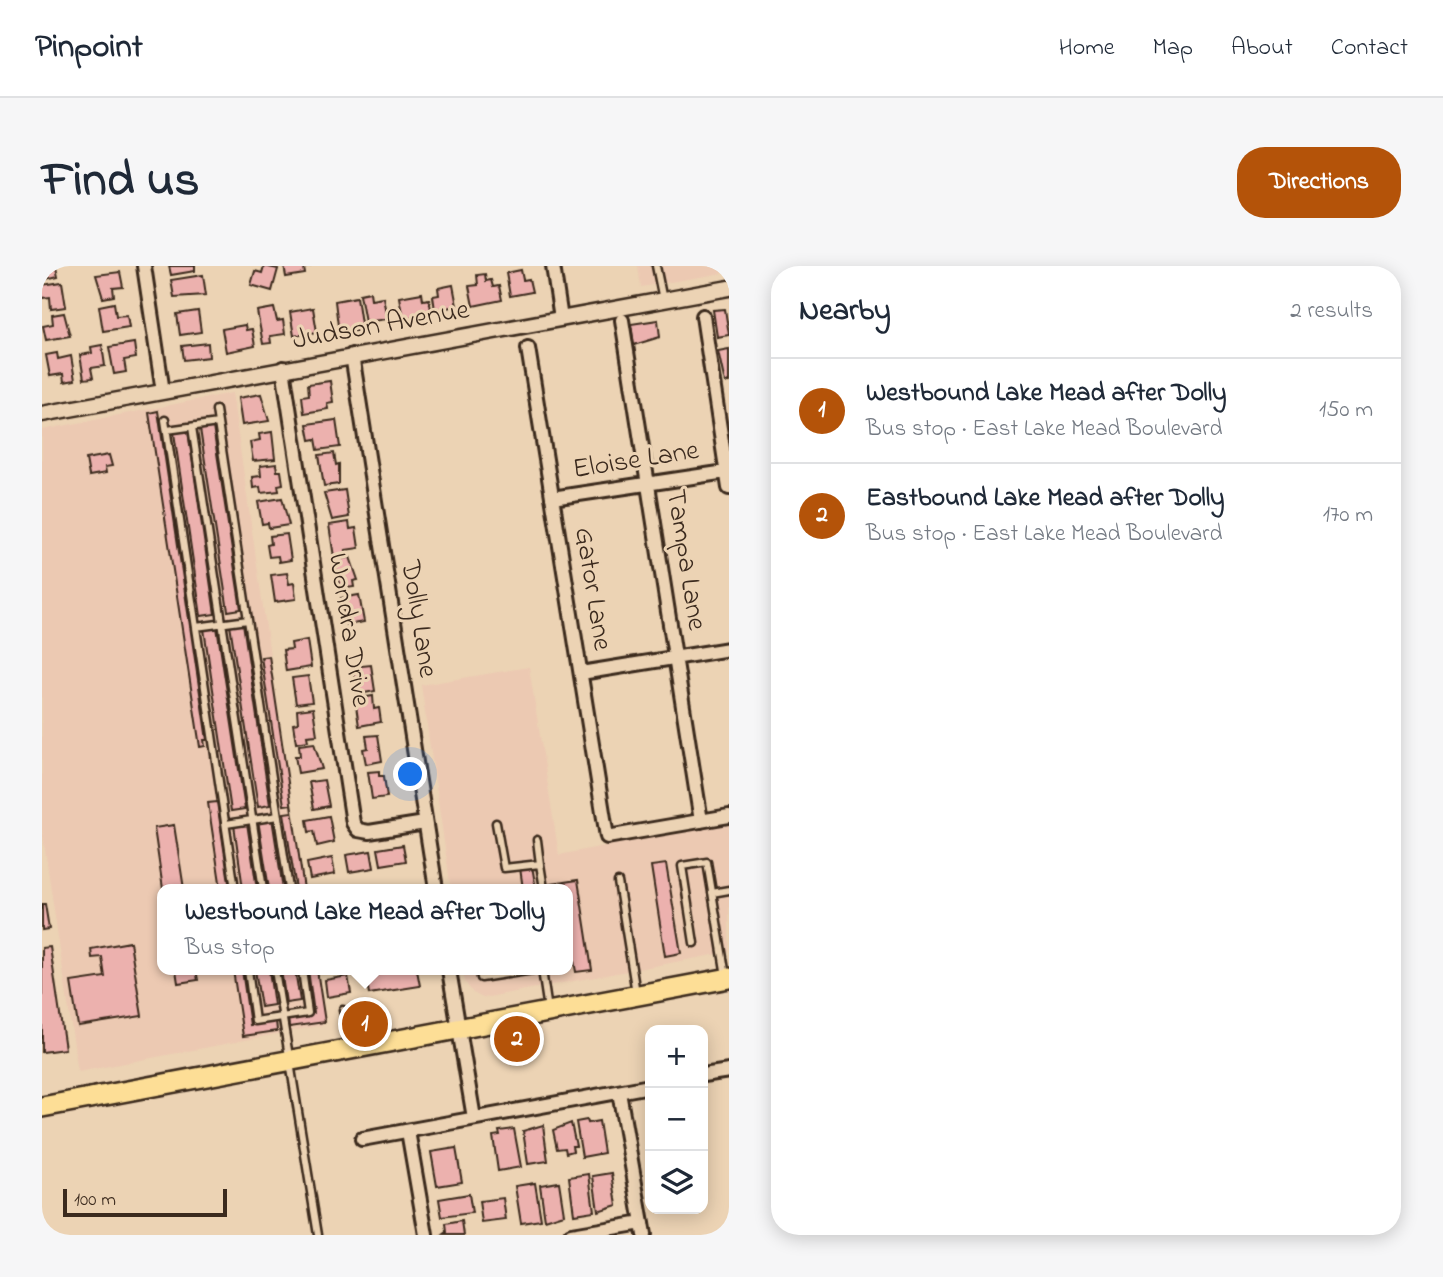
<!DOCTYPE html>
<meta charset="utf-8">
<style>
body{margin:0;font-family:"Indie Flower",sans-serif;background:#f6f6f7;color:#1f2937}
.controls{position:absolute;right:21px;bottom:21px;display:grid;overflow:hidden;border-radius:14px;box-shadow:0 4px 18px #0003}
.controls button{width:63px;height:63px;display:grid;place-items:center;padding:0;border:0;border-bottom:2px solid #e0e1e3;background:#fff;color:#1f2937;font:35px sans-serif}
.scale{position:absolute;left:21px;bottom:18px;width:164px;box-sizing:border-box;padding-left:7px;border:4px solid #3b2a1e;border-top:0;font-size:19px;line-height:24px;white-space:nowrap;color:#3b2a1e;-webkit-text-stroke:5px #ecd3b4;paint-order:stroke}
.you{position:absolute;left:369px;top:509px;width:24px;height:24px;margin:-18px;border:5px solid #fff;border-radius:50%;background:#1a73e8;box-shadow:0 0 0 10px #1a73e833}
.badge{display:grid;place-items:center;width:46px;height:46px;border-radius:50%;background:#b45309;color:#fff;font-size:23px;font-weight:700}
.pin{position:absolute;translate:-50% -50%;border:4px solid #fff;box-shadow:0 2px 7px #0006}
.popup{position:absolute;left:115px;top:618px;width:416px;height:91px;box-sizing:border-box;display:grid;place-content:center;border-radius:14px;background:#fff;filter:drop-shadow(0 2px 5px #0005);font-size:23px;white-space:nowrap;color:#747a83}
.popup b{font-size:26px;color:#1f2937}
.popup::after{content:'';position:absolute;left:50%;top:100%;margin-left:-14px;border:14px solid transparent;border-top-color:#fff}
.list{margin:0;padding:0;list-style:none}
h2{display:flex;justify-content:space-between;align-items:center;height:91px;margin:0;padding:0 28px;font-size:30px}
h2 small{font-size:23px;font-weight:400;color:#747a83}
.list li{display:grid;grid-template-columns:46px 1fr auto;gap:21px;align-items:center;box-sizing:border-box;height:105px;padding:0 28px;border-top:2px solid #e0e1e3}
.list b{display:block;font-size:26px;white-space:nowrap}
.list p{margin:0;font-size:23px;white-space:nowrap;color:#747a83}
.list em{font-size:23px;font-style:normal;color:#747a83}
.icon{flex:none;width:38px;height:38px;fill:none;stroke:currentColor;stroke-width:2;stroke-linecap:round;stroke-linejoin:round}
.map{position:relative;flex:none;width:687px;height:969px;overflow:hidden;border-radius:28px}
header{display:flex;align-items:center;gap:42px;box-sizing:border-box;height:98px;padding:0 35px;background:#fff;border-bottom:2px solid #e0e1e3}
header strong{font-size:33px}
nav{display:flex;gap:38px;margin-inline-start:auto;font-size:24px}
.intro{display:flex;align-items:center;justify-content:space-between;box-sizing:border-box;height:168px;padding:0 42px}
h1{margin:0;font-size:49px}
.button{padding:18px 32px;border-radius:28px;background:#b45309;color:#fff;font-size:24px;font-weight:700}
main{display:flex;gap:42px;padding:0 42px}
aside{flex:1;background:#fff;border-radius:28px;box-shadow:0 4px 18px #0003}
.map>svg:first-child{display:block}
.built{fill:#ecc9b2}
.building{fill:#ecb1ae;stroke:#3b2a1e;stroke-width:2}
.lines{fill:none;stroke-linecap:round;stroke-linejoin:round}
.service-casing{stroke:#3b2a1e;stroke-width:11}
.minor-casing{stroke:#3b2a1e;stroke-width:18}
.tertiary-casing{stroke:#3b2a1e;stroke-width:19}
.primary-casing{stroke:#3b2a1e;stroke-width:24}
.service{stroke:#ecd3b4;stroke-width:6}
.minor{stroke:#ecd3b4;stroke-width:12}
.tertiary{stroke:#ecd3b4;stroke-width:14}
.primary{stroke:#fdde96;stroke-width:19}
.labels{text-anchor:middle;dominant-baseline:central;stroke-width:6;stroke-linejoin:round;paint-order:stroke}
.street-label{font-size:28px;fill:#3b2a1e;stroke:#ecd3b4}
</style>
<header>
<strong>Pinpoint</strong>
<nav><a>Home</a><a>Map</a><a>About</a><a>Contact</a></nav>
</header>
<div class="intro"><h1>Find us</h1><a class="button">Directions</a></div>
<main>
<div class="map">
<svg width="687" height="969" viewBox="0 0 687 969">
<rect width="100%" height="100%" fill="#ecd3b4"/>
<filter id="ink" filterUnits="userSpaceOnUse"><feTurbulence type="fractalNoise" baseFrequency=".0143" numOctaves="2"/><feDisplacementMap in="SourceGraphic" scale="14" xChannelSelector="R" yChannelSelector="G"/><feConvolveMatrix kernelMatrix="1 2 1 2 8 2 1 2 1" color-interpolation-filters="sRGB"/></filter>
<g filter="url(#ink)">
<path class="built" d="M596,0h91v6l-88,15z
M190,127l72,496h-142v81h154l8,55 -246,47 -36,-243v-399z
M487,401l30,188 170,-34v131l-246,46 -10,-5 -8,-11 -2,-12h105v-81h-117l-30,-204z"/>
<path class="building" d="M0,0h14l2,10 -16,4z
M127,0h26v5l-24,4z
M222,0l14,3 -6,22 -21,-6 4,-14 7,2z
M242,0h27l-7,2 1,6 -19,3z
M479,4l2,10 6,-1 3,13 -22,4 -4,-23z
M78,6l3,15 -10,1 1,8 -11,2 -7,-23z
M443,8l1,7 5,-1 2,7 6,-1 3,14 -29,6 -4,-20 9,-1 -1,-10z
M161,9l3,20 -32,2 -3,-17z
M20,16l4,25 -15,2 -1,-12 -8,1v-13z
M411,19l4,21 -22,4 -2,-14 6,-1 -1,-7z
M328,26l1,7 12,-2 4,22 -22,3 -5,-28z
M380,27l1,7 6,-1 3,15 -29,5 -4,-22z
M315,31l5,33 -23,4 -4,-33z
M72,37l2,13 11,-1 2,12 -26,4 -4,-25z
M232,42l3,13 6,-1 2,14 -15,2 1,7 -8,1 -6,-33z
M271,42l4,24 -23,4 -4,-24z
M683,43l4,26 -12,2 -4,-27z
M156,45l3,21 -21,3 -3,-21z
M22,47l6,23 -24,4 -3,-14 10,-2 -1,-9z
M616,54l2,17 -26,8 -3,-21z
M203,59l1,5 6,-1 3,17 -29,6 -4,-23z
M92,77l2,15 -12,2 2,12 -12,2 -5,-27z
M166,77l1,14 -25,3 -2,-14z
M60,79l3,21 -14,2 2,10 -9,1 -4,-24 12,-2 -1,-6z
M687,83v33l-4,1 -7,-32z
M15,87l1,6 13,-3 4,24 -11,2 -1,-8 -13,2 -4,-21z
M288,115l3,21 -6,1 1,6 -24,4 -2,-17 7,-1 -1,-11z
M219,128l8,27 -27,4 -4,-27z
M116,145l49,329h-3l1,6 -5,1 -51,-334z
M294,154l4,27 -22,3 -2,-11 -6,1 -3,-16z
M171,161l28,182 -13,2 -28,-182z
M146,165l27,183 -14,2 -27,-183z
M230,166l3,27 -22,2 -3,-19 10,-2 -1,-6z
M292,187l2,12 3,-1v20l-15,2 -5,-31z
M67,189l3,11 -7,1 1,6 -17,3 -3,-17z
M234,198l1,7h4l2,13 -5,1 1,6 -18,2 -1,-6 -7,1 -1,-11 9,-1 -1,-10z
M303,224l4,27 -17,3 -8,-27z
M240,232l7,27 -20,3 -1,-5 -6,1 -4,-22z
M307,256l1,7 6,-1 3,20 -14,2 1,5 -12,2 -5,-32z
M245,268l4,26 -12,2 -1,-6 -9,1 -2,-12 4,-1 -1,-8z
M308,291l8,23 -5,1 1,6 -14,2 -6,-29z
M245,307l2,11 5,-1 2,16 -21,3 -4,-27z
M317,329l5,27 -18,3 -5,-27z
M201,357l27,182 -12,2 -28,-182z
M175,361l28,182 -14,2 -27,-182z
M265,374l4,27 -25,4 -3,-21 9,-1 -1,-6z
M227,390l35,233h-8l-12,-76 8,-1 -1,-8 -7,1 -23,-148z
M329,399l4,26 -16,3 -8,-27z
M266,410l4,26 -16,2 -4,-26z
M331,430l1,13 5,-1 2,14 -22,4 -4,-27z
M271,442l4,27 -10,1 1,5 -12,2 -3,-19 5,-1 -1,-13z
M336,469l4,26 -16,3 -3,-15 5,-1 -2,-12z
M272,477l8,26 -24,4 -3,-17h5l-1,-11z
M337,505v5h5l3,21 -15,2 -4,-27z
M282,514l5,26 -15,3 -5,-27z
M175,536l13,87h-9l-13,-86z
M287,550l5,26 -17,4 -3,-15 -5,1 -2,-12z
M230,552l11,71h-14l-11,-69z
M205,557l10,66h-14l-9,-64z
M132,559l10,64h-21l-9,-61z
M361,579l3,16 -25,4 -3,-16z
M329,585l3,17 -25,4 -3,-17z
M290,592l3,16 -25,5 -3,-16z
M624,598l15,89 -16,3 -14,-90z
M490,600l4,23h-13l-3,-21z
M536,614l14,90 -16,2 -8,-42v-41h-17l-1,-5z
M0,638h3l4,25 -7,1z
M88,676l12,74 -64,10 -7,-44 34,-5 -3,-20 -10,1 -1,-9z
M8,681l15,102 -23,3v-104z
M134,704h20l2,10 -20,3z
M191,704h9l8,55 26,-4 1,10 -34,5z
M213,704h14l5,35 -13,2z
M239,704h14l5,31 -14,2z
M266,704h9l8,52 -36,5 -1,-10 26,-4z
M323,704h52l3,16 -51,8z
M306,710l3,17 -24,4 -2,-17z
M545,854l1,3 11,-2 5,32 -22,4 -6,-35z
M529,857l5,23h-4l1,5 -7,2 -1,-5 -8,1 -4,-19z
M501,859l5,36 -20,3 -5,-33z
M472,863l7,38 -23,4 -5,-35 7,-1 -1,-4z
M414,882l6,34 -25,4 -6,-34z
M570,907l5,32 -19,6 -5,-35z
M547,908l5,37 -20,3 -5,-37z
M517,916l5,32 -19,6 -5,-35z
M493,917l6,37 -20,3 -6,-37z
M427,928l3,19 -30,4 -3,-18z
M461,932l3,22 -24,3 -3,-22z
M420,955l2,14h-21l4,-3 -1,-8z"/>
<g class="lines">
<defs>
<path id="service" d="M614,0l7,34
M174,144l73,479
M123,154l70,469
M150,161l71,462
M125,164l51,-7
M154,361l52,-7
M454,557l8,45 36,-4 4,25
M184,558l52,-8
M495,574l3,24
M576,616l18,111
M670,627l17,-3
M652,677l-12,-77 25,-4 19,114
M206,704l7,51 53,-8 -6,-43
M233,704l43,265
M438,704l1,8 52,-8
M500,704l6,40
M301,744l8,37"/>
<path id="minor" d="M102,0l19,126
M511,0l8,53
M661,50l26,172
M580,54l79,501
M486,82l79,489 122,-21
M310,89l84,534
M241,102l70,455 5,7 11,2 56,-9
M510,232l174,-26
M539,407l148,-24
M407,704l25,148
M661,809l26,-4
M577,826l25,143
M366,865l18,104
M320,873l288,-53
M529,969l71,-12"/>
<path id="tertiary" d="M0,148l687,-126"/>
<path id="primary" d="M0,841l687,-129"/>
</defs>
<use href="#service" class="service-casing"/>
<use href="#minor" class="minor-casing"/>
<use href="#tertiary" class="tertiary-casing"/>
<use href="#primary" class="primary-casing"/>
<use href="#service" class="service"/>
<use href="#minor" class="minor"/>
<use href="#tertiary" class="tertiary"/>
<use href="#primary" class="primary"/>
</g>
</g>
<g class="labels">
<g class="street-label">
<text transform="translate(339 60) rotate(-10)">Judson Avenue</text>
<text transform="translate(594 195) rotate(-9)">Eloise Lane</text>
<text transform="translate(643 294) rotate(81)">Tampa Lane</text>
<text transform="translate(550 323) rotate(81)">Gator Lane</text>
<text transform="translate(376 353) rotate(81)">Dolly Lane</text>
<text transform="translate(306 364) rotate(81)">Wondra Drive</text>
</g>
</g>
</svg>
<div class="controls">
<button>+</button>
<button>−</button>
<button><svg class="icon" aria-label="layers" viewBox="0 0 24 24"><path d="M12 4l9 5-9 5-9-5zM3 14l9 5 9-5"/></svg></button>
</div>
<div class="scale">100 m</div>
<div class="you"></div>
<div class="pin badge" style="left:323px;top:758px">1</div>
<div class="popup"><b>Westbound Lake Mead after Dolly</b>Bus stop</div>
<div class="pin badge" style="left:475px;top:773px">2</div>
</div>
<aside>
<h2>Nearby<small>2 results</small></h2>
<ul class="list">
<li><span class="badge">1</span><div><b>Westbound Lake Mead after Dolly</b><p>Bus stop · East Lake Mead Boulevard</p></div><em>150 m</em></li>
<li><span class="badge">2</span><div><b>Eastbound Lake Mead after Dolly</b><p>Bus stop · East Lake Mead Boulevard</p></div><em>170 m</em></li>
</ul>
</aside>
</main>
